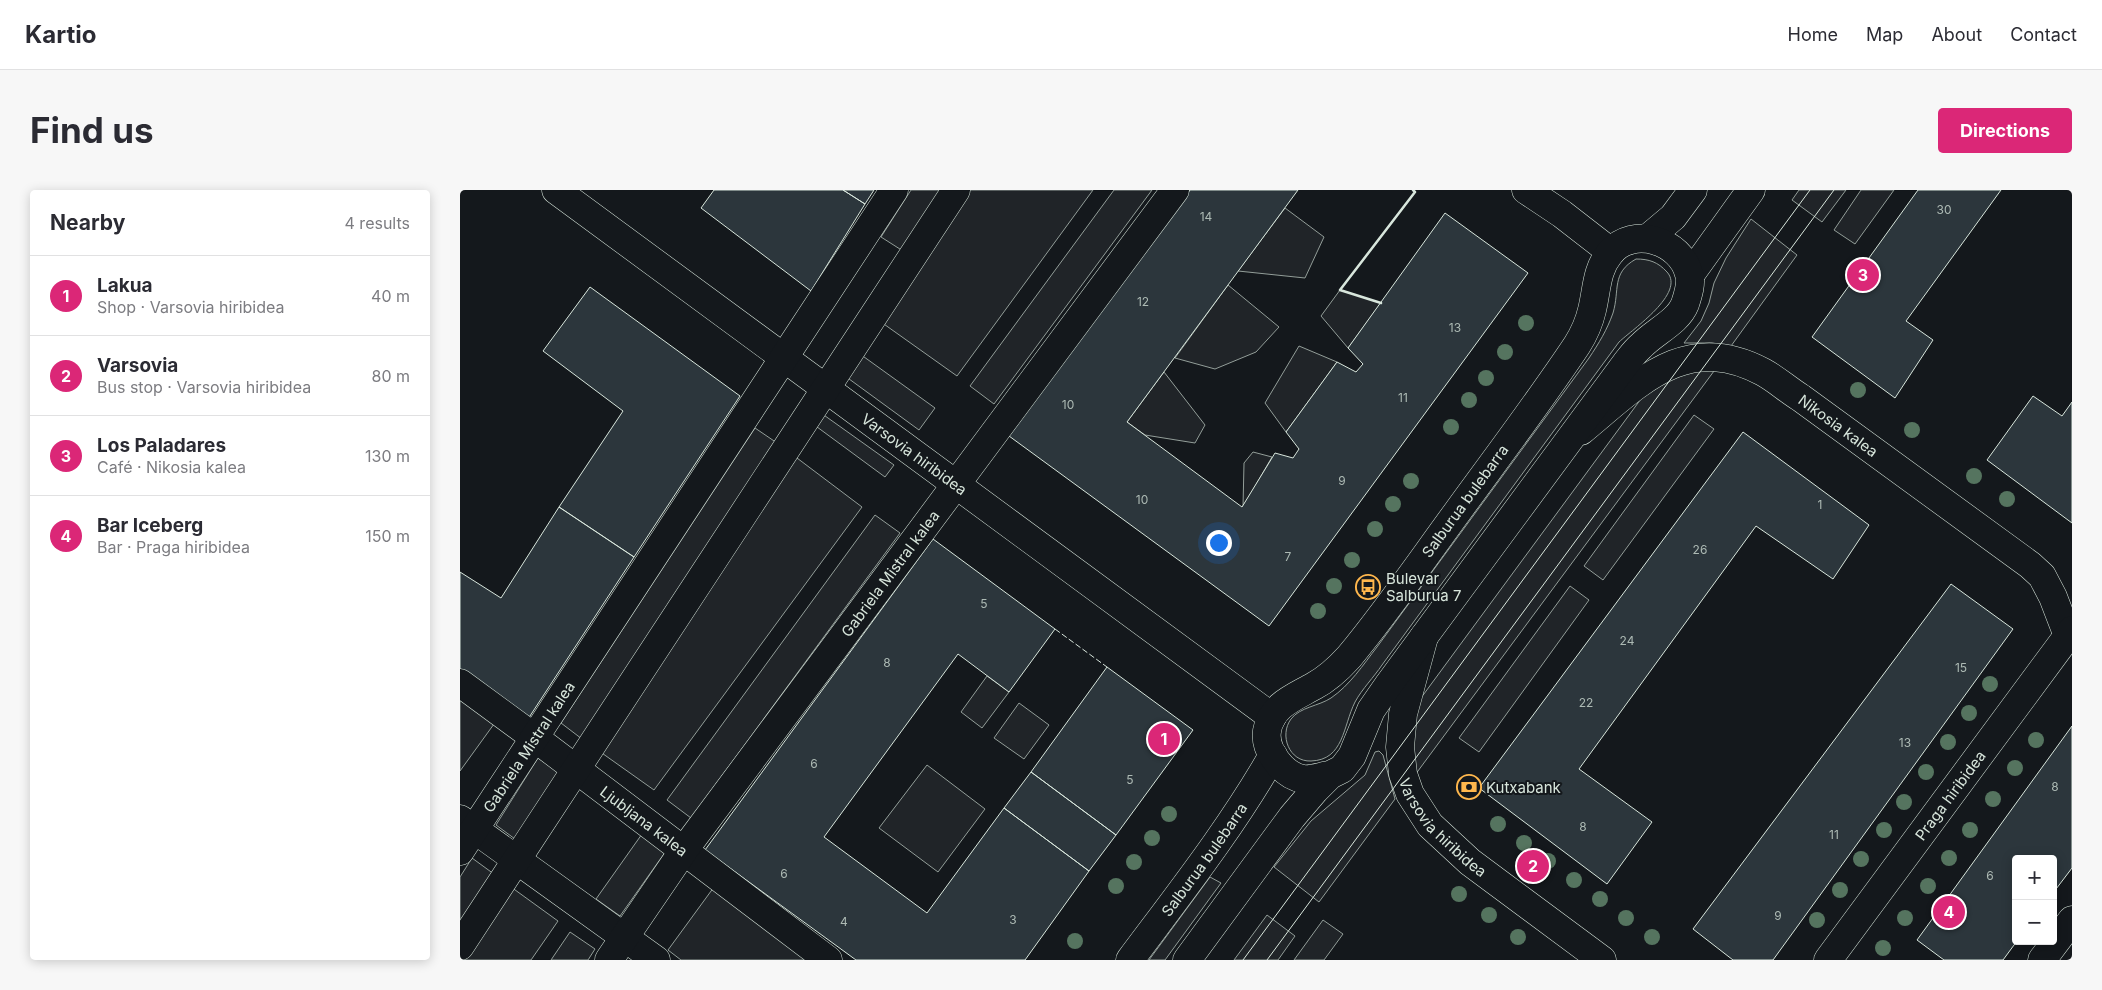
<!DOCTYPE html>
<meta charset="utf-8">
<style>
body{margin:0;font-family:Inter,sans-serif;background:#f7f7f7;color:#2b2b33}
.controls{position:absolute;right:15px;bottom:15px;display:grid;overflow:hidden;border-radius:5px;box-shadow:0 2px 12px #0003}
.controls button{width:45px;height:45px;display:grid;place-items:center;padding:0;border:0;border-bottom:1px solid #e1e1e2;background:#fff;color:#2b2b33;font:25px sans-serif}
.you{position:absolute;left:758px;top:352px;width:18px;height:18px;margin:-12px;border:4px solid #fff;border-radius:50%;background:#1a73e8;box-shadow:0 0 0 8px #1a73e833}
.badge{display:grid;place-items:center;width:32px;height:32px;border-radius:50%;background:#db2777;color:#fff;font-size:16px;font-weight:700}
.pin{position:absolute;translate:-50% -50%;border:2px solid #fff;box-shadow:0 1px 5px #0006}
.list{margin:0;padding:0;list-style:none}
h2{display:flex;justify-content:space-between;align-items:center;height:65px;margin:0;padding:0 20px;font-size:21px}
h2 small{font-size:16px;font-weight:400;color:#7c7c81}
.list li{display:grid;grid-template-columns:32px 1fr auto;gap:15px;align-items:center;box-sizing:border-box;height:80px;padding:0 20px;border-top:1px solid #e1e1e2}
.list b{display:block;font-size:19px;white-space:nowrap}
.list p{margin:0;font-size:16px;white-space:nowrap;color:#7c7c81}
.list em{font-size:16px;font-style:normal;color:#7c7c81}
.map{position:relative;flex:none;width:1612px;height:770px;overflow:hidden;border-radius:5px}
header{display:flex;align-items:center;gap:30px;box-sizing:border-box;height:70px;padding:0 25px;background:#fff;border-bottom:1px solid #e1e1e2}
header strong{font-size:24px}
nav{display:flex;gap:28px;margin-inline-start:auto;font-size:18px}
.intro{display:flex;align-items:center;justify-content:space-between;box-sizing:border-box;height:120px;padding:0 30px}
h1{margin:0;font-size:35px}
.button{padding:12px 22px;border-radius:5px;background:#db2777;color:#fff;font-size:18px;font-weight:700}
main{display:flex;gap:30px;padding:0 30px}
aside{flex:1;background:#fff;border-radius:5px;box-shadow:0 2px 12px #0003}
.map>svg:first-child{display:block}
.green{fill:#202428;stroke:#939e99}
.building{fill:#2c363c;stroke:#d8e6dc}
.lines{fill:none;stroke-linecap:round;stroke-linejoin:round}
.minor-casing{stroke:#d8e6dc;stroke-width:29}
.major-casing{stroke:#d8e6dc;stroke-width:29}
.minor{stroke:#14181c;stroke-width:28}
.major{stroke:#14181c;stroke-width:28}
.tram{stroke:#d8e6dc;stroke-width:1}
.fence{stroke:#d8e6dc;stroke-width:1;stroke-dasharray:6 2.5;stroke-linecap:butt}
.wall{stroke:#d8e6dc;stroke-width:2.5}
.tree{fill:#55745f}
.labels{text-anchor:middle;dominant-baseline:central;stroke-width:4;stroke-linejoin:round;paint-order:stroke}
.number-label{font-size:12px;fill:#adbab4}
.street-label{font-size:15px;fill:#d8e6dc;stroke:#14181c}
.poi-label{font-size:15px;fill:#d8e6dc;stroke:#14181c;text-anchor:start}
</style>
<header>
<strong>Kartio</strong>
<nav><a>Home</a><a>Map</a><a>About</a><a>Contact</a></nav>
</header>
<div class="intro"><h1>Find us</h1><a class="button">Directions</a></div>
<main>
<aside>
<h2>Nearby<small>4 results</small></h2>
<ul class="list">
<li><span class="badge">1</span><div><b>Lakua</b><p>Shop · Varsovia hiribidea</p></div><em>40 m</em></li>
<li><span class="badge">2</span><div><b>Varsovia</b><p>Bus stop · Varsovia hiribidea</p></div><em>80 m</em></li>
<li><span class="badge">3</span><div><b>Los Paladares</b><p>Café · Nikosia kalea</p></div><em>130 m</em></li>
<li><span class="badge">4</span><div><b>Bar Iceberg</b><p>Bar · Praga hiribidea</p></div><em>150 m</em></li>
</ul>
</aside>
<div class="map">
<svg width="1612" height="770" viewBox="0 0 1612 770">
<rect width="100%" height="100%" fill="#14181c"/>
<path class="green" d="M451,0h32l-40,61 -22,-14z
M508,0h125l-136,186 -76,-54z
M654,0h38l-158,214 -24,-18z
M1339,0h47l-24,32 -30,-22z
M1401,0h33l-39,54 -21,-14z
M825,18l39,29 -19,41 -67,-7z
M1291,29l46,36 -66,91 -19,-3h-28l17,-22 8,-18 5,-20 12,-25z
M1176,69c13,0 22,3 31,13 19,21 -34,57 -48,70l-237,323c-8,12 -20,24 -27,37 -12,24 -11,58 -44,59 -22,1 -32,-26 -20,-42 9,-12 28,-13 40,-21 19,-13 32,-33 46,-51l212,-289c10,-15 18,-28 24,-45 7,-23 -2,-40 23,-54z
M768,95l51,42 -23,25 -41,17 -40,-11z
M880,100l41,13 -33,45 -27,-32z
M839,156l38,16 -51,70 -21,-29z
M400,164l75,54 -16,22 -74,-54z
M1257,177l-302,408 -4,-18 7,-55 231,-314 14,-11z
M704,182l41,53 -10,18 -50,-8 -18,-13z
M361,223l73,52 -9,12 -72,-53z
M1234,225l20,14 -111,151 -19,-14z
M295,238l25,17 -198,294 -21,-16z
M793,262l19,5 -29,50 1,-44z
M333,265l69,52 -208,283 -55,-39z
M415,325l25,18 -209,285 -24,-18z
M1110,396l19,14 -110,152 -20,-14z
M527,486l22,16 -27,36 -21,-16z
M0,510l34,24 -34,47z
M559,513l30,22 -25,34 -30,-21z
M919,561l4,4 12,44 -76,103 -45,-35 37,-46 54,-46 10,-23z
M78,568l20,14 -43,67 -19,-14z
M467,575l58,44 -47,63 -59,-44z
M182,644l24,17 -46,65 -24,-17z
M12,668l26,19 -38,56v-56z
M750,687l11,6 -56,77h-16z
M51,697l47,34 -27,39h-68z
M254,697l100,73h-133l-13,-10z
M807,725l28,21 -17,24h-44z
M863,730l20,14 -19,26h-30z
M110,742l25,17 -7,11h-37z"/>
<path class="building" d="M254,0h129l22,14 -54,87 -110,-83z
M383,0h31l-9,14z
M730,0h108l-171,232 115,85 33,-54 18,5 6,-9 -13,-17 51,-70 19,10 7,-8 -15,-16 97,-135 83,60 -259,353 -260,-190z
M1458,0h83l-95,131 27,19 -38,58 -83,-61z
M130,97l150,109 -106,161 -75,-50 64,-96 -80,-60z
M1573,206l29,20 10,-14v121l-85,-63z
M1283,242l126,93 -36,54 -77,-53 -177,243 73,53 -45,62 -128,-96z
M99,317l75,50 -106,162 -68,-50v-97l41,26z
M473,349l122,90 -46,63 -51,-38 -134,183 103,76 77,-105 85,63 -64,89h-169l-151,-110z
M1491,394l62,45 -240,331h-40l-40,-31z
M647,477l86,63 -77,105 -85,-63z
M1612,536v142l-19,25v-34h-37l1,82 -14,19h-59l-27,-20z
M571,582l85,63 -27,36 -85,-63z"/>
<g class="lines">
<defs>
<g id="minor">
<path id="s1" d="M96,0l716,527"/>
<path d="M1066,0l36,24 49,38"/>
<path id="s2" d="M1121,241c56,-46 104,-101 182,-59 13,7 25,18 38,26l229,167 12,11 11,21 15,39"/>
<path id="s3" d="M964,447l-21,77 -3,33 3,27 7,20 20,31 40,37 132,98"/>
<path id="s4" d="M0,493l75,55 293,222"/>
<path d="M0,629l196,141"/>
<path id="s5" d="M0,661l434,-661"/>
<path d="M0,756l496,-756"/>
<path id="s6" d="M149,770l75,-110 491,-660"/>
<path id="s7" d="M1368,770l244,-330"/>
<path d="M1582,770l30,-40"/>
</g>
<g id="major">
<path d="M1188,48l25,-21 20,-27"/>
<path d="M1230,85l61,-85"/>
<path id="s8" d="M670,770c50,-67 102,-133 143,-205"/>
<path d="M727,770l105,-143 23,-27 15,-15 12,-6 10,-13 19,-46 18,-26 237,-321c5,-6 9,-12 15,-17 13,-14 37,-24 44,-42 3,-9 7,-21 4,-30 -8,-33 -56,-49 -79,-21 -14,17 -13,37 -18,57 -3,13 -8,24 -15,35 -38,57 -79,111 -119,166 -36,49 -70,99 -109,146 -10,11 -22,22 -35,29 -19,11 -43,19 -47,45 -3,20 17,45 36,48 8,1 19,-3 27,-4"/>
</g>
</defs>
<use href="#minor" class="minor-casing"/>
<use href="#major" class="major-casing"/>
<use href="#minor" class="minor"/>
<use href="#major" class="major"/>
<path class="tram" d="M783,770l567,-770
M807,770l567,-770"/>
<path class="fence" d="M595,439l52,38"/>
<path class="wall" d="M921,113l-41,-13 75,-98 -2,-2"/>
</g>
<g class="tree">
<circle cx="1066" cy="133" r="8"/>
<circle cx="1045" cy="162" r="8"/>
<circle cx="1026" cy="188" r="8"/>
<circle cx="1398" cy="200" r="8"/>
<circle cx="1009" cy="210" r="8"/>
<circle cx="991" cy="237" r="8"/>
<circle cx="1452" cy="240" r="8"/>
<circle cx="1514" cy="286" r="8"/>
<circle cx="951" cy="291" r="8"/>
<circle cx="1547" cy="309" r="8"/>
<circle cx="933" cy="314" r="8"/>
<circle cx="915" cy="339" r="8"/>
<circle cx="892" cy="370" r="8"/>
<circle cx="874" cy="396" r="8"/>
<circle cx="858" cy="421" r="8"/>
<circle cx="1530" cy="494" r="8"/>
<circle cx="1509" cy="523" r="8"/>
<circle cx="1576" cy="550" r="8"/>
<circle cx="1488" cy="552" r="8"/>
<circle cx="1555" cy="578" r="8"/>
<circle cx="1466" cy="582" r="8"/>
<circle cx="1533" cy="609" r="8"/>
<circle cx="1444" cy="612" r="8"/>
<circle cx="709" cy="624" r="8"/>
<circle cx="1038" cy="634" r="8"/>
<circle cx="1424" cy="640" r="8"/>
<circle cx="1510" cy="640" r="8"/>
<circle cx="692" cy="648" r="8"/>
<circle cx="1064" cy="653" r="8"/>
<circle cx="1489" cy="668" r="8"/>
<circle cx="1401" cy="669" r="8"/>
<circle cx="1088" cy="671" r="8"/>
<circle cx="674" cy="672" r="8"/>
<circle cx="1114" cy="690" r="8"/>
<circle cx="656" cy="696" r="8"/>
<circle cx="1468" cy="696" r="8"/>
<circle cx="1380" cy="700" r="8"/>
<circle cx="999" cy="704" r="8"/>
<circle cx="1140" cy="709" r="8"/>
<circle cx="1029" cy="725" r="8"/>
<circle cx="1166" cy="728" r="8"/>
<circle cx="1445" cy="728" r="8"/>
<circle cx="1357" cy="730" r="8"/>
<circle cx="1058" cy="747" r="8"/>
<circle cx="1192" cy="747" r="8"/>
<circle cx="615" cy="751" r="8"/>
<circle cx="1423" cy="758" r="8"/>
</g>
<defs>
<symbol id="bus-ring" viewBox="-11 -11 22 22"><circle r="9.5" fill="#14181c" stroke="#ffb74d" stroke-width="1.5"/><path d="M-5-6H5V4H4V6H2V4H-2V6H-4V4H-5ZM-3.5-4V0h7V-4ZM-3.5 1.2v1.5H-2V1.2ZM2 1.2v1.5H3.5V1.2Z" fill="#ffb74d"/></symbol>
<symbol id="bank-ring" viewBox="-11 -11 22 22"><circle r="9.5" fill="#14181c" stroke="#ffb74d" stroke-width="1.5"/><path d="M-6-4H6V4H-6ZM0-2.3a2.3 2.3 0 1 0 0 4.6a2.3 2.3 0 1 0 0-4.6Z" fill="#ffb74d"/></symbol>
</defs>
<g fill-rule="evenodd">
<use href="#bus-ring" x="894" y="383" width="28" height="28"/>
<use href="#bank-ring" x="995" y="583" width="28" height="28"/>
</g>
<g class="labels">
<g class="number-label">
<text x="1484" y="19">30</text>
<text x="746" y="26">14</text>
<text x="683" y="111">12</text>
<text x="995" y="137">13</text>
<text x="943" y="207">11</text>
<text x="608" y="214">10</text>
<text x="882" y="290">9</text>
<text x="682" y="309">10</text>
<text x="1360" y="314">1</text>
<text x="1240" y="359">26</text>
<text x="828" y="366">7</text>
<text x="524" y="413">5</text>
<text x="1167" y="450">24</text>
<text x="427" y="472">8</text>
<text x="1501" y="477">15</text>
<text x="1126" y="512">22</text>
<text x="1445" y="552">13</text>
<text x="354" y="573">6</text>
<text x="670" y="589">5</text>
<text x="1595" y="596">8</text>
<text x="1123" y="636">8</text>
<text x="1374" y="644">11</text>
<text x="324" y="683">6</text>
<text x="1530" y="685">6</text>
<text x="1318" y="725">9</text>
<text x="553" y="729">3</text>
<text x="384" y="731">4</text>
</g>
<g class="street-label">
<text stroke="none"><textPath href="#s2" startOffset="300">Nikosia kalea</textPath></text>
<text stroke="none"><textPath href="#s1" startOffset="445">Varsovia hiribidea</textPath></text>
<text transform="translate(1005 311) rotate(-54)">Salburua bulebarra</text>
<text stroke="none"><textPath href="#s6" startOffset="478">Gabriela Mistral kalea</textPath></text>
<text stroke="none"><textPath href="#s5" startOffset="125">Gabriela Mistral kalea</textPath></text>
<text stroke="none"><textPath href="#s7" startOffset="205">Praga hiribidea</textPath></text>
<text stroke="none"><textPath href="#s4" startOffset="230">Ljubljana kalea</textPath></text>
<text stroke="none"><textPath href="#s3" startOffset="208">Varsovia hiribidea</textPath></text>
<text stroke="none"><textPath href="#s8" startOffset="125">Salburua bulebarra</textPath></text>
</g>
<g class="poi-label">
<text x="926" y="388">Bulevar<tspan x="926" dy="17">Salburua 7</tspan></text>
<text x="1026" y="597">Kutxabank</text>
</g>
</g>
</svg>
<div class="controls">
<button>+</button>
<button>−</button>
</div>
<div class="you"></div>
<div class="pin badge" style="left:704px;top:549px">1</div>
<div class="pin badge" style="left:1073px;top:676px">2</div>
<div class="pin badge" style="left:1403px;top:85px">3</div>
<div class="pin badge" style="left:1489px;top:722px">4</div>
</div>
</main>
